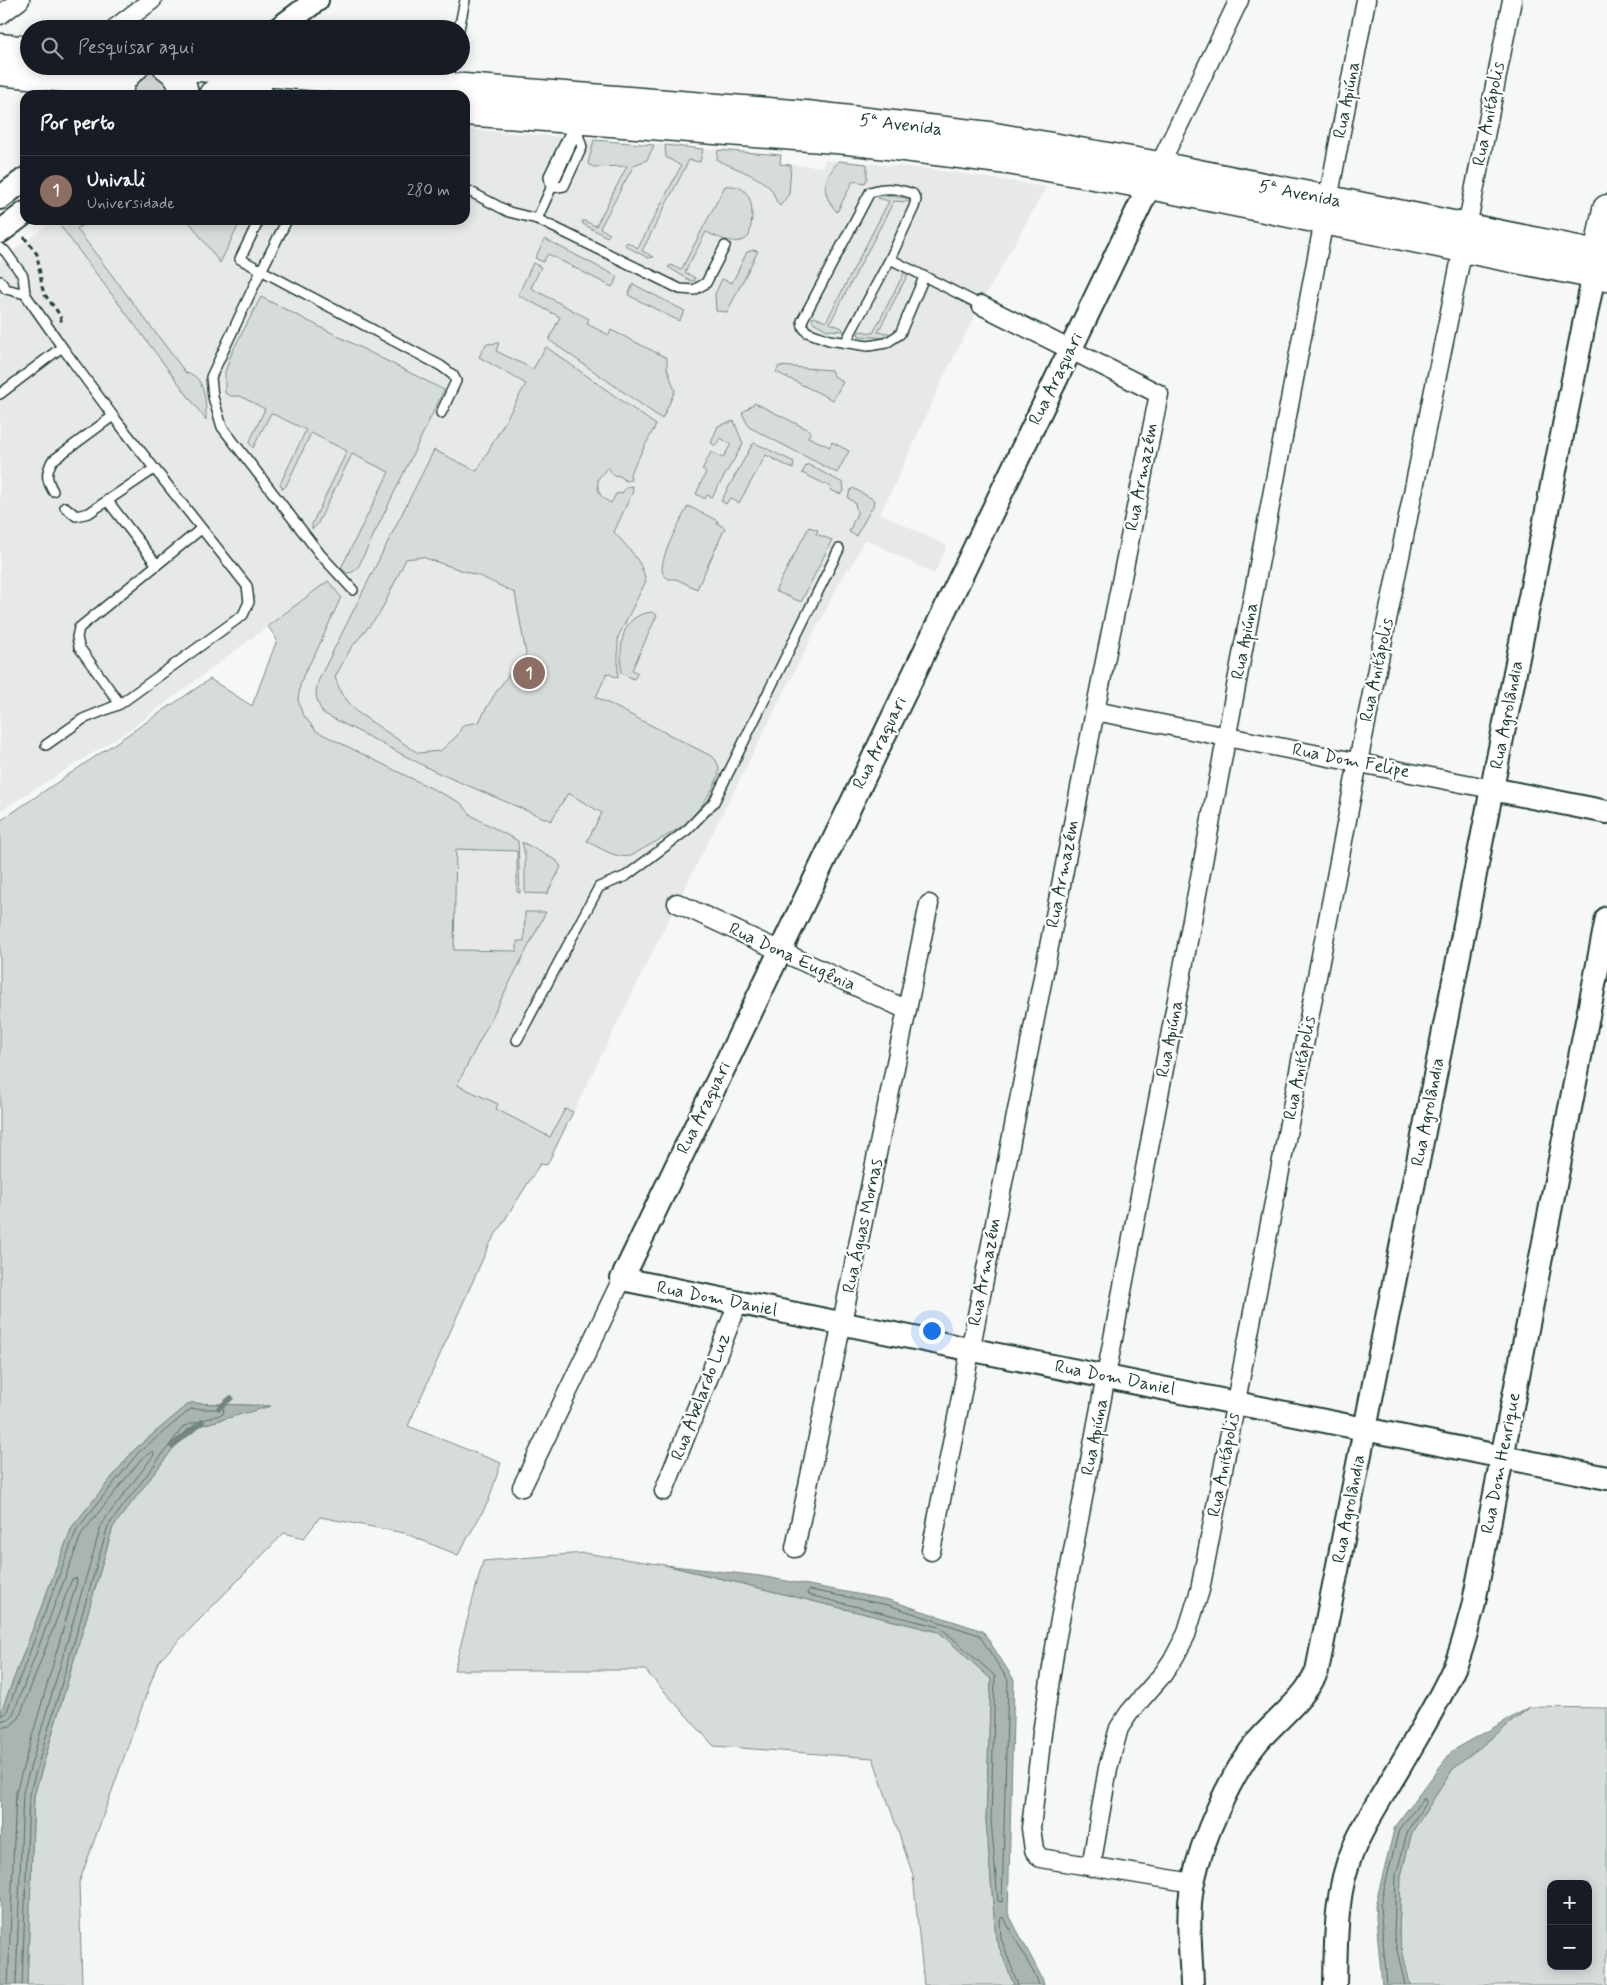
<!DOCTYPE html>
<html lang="pt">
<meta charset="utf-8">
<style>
body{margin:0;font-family:Mynerve,sans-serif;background:#242831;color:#f1f3f6}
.controls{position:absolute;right:15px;bottom:15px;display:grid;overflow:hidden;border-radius:10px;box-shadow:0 2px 12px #0003}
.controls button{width:45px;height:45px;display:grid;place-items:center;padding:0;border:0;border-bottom:1px solid #363941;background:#171b24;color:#f1f3f6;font:25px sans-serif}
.you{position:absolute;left:931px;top:1330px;width:18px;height:18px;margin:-12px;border:4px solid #fff;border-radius:50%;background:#1a73e8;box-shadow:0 0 0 8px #1a73e833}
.badge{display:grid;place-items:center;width:32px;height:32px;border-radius:50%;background:#1a73e8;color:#fff;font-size:16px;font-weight:700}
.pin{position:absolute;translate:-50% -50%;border:2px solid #fff;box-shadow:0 1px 5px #0006}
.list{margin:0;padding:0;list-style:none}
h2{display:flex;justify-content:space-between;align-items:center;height:65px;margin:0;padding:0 20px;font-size:21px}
h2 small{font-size:16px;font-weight:400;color:#9ea1a6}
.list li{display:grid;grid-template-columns:32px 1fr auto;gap:15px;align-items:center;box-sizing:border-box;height:70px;padding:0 20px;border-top:1px solid #363941}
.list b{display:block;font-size:19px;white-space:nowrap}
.list p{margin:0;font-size:16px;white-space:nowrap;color:#9ea1a6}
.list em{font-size:16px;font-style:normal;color:#9ea1a6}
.icon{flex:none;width:28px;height:28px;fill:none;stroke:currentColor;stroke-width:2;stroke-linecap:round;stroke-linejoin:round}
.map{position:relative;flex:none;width:1607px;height:1985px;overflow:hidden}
.search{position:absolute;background:#171b24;box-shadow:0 2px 12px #0003;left:20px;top:20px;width:450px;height:55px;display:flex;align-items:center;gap:12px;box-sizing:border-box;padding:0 18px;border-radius:28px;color:#9ea1a6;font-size:19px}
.panel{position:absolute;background:#171b24;box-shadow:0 2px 12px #0003;left:20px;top:90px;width:450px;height:135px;border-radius:15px}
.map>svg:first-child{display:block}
.built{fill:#e6e9e8}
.green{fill:#d6dcdb;stroke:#7a8c88;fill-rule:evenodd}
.water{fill:#aab5b1;stroke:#72857f}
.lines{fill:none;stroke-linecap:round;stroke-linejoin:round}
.shore{stroke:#576d66;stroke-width:1}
.stream{stroke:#72857f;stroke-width:5.5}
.service-casing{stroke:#1f3d34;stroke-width:12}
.minor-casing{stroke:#1f3d34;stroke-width:21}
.tertiary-casing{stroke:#1f3d34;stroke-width:26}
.primary-casing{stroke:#1f3d34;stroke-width:31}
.path{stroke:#1f3d34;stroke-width:3;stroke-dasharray:5 4;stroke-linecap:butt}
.service{stroke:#fff;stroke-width:9}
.minor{stroke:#fff;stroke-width:18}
.tertiary{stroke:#fff;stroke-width:22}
.primary{stroke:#fff;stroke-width:28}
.labels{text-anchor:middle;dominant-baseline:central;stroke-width:4.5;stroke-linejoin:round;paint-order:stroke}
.street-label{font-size:18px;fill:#1f3d34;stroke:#fff}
</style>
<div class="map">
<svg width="1607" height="1985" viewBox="0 0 1607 1985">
<rect width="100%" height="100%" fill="#f6f7f7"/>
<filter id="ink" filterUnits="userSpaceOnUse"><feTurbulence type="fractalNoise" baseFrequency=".02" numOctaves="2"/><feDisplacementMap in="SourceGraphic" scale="10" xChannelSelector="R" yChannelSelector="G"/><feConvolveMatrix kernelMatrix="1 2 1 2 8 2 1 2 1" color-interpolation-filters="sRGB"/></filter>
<g filter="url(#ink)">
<path class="built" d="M465,129l316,26 -1,9 44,3v-7l107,9 115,18 -66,118 -37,73 -48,106 -15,29 67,33 -13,28 -67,-34h-3l-14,29 -3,-1 -170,335 -130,262 -120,-77 -175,-382 25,-66 -9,-14 -137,103 -131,82v-550l54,-41h411z"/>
<path class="green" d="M147,68h8l23,27h-55z
M594,140l60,5 -7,15 -13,5 -34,63 10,6 -3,3 -24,-13 -1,-3h2l12,5 31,-60 -34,1 -5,-3z
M665,145l38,4 -3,13 -11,-2 -47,91 12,6 -6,1 -22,-12 -1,-2 2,-2 11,6 43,-82 -15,-9z
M718,150l63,5 -1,9 11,1 -2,29 -9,12c-6,-5 -5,-14 -12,-20 -14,-12 -34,-18 -51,-26z
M839,161l28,3v15l-2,4 -12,-2 -16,31c-17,-19 -14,-33 2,-51z
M725,186c31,-3 29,28 24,50 -10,12 -32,1 -43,-4l-21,40 10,6v3h-4l-23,-14 3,-2 10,5z
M878,195l28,3 4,2 -3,2 -13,-1 -64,122 12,5 2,3 -17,-1 -14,-8 -1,-4 3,-1 11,5 63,-121 -11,-3z
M56,220h33l-12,9 109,144c20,2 20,31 20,47z
M188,220h53l-21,43z
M545,239l73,38 -6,10 -64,-33 -5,8 -8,-4z
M753,250l5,1 -31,61 -11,-1 -1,-17 7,-15 10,4 15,-31z
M533,263l8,4 -10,21 58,31 -2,5 22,11 2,-5 56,28v10l8,23 -13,28 -113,-79 11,-23 -42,-22z
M905,271l4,1 -31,60 11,1v3l-2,2 -28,-2 -1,-3 2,-2 13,2z
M633,284l52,27 -6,10 -51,-26z
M261,297l183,93 -81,167c-4,8 -6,16 -16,16l-6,-5 48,-96 -37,-18 -35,71 -5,4v-5l35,-73 -36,-18 -25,53 -3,3 -3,-5 26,-54 -35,-17 -18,35 -4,-5 16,-34 -25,-13h-9l-6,-3v-21l7,-20z
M499,343l-3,8 37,18 13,-22 110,78 -24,45 -2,3 1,7 -5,1 -6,-5 -7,-1 -5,-8 -10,12c-1,12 2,19 13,24l5,-9 6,-1 5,-6 5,-1 1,5 -19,41c15,17 27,27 32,49l-28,56v41l-11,-5 -11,24 117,60c4,4 6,8 6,14 -1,14 -23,44 -34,53 -16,12 -37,21 -54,32 -15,3 -31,-8 -44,-15l15,-28 -34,-20 -17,28 -115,-49 -113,-59c-8,-13 -9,-22 -3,-36l114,-227 43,21 49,-87 -47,-27 7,-13zM422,557l60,20 33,16 11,61c-21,24 -32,39 -47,68l-16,3 -7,12 -16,14 -22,2 -61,-41 -16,-19 -6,-16 16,-29 29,-35 26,-54z
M779,366l52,4 2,5 10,7 -10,18 -57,-28z
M755,403l56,28 -3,6 22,10 2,-5 17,9 -12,22 -88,-46 -7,-14z
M734,421l9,23 -31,53 -5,-2 -2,4 -9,-5 10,-22 -4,-2 9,-18 12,6 8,-14 -11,-6 -4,8 -5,-3 7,-17z
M755,443l39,19 -1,7 -27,-14 -27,48 -9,-5 -4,6 -5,-3 31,-56z
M807,464l36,19 1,8 -4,3 -10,-4 1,-3 -29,-14z
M853,488l21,12 -1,6 -17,30 -7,-4 8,-19 -2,-10 -7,-5 2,-7z
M688,506l30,15 -1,2 8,5 -28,61 -21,-10h-7c-2,-1 -4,-3 -6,-5 -6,-13 19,-56 25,-68z
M809,527l9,3 -2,4 16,6 -31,62 -26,-11z
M328,581l13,16 -23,51 -15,28 -3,10 -2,14 4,13 14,18 145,72 11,13 46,25 2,52 -3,-1v-41l-61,-2 -2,101 63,1v-10h7l1,-29h21l-89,173 41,19 -2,5 54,28 15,-28 8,3 -26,53 -7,-1 -51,81 -81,181 93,37 -13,39 -30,53 -54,-22 -84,-16 -16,21 -20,-5 -126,129 -79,221 3,102h-55l7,-189 79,-269 75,-98 81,-23 -79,-3 -56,47 -62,77 -71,185 -1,10v-901l210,-142 42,27 25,-66 -9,-14z
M652,612l5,3 -25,55 6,3 -4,6 -13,-6c0,-27 -3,-57 31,-61z
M522,842l35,19 4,6 -14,27 -22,-1v-38z
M584,1553l81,12 274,67 52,47 -5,141 10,119 18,46h-90l-11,-110 -40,-117 -159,-12 -69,-76h-191l29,-109z
M1530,1707l77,1v277h-197l-11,-49 2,-60 11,-44 41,-63zM1551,1884h37v82h-37z"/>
<path class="water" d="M190,1403l81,3 -83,23 -75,98 -79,269 -7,189h-27l1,-273 71,-185 62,-77z
M665,1565l95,11 129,24 94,31 31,49 -6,233 34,65 2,7h-30l-18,-46 -10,-119 5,-141 -52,-47z
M1530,1707l-77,62 -41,63 -11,44 -2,60 11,49h-28l-7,-79 20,-80 57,-75z"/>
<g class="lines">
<path class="shore" d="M810,1590l78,15 91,30 29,45 -6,222 -4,-1 -7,-81 4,-144 -55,-49 -131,-32 -2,-2z
M0,1715l4,-1 3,-3 70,-182 61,-76 53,-44h33l-1,5 -39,12 -76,100 -79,269 -7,190
M0,1721l8,-2 5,-5 69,-181 60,-75 11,-7 1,4 -52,68 -79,269 -7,193
M0,1728l10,-2 9,-8 53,-139 4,-1 1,3 -61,211 -8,193
M1018,1985l-17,-47 -1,-19 2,-2 2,1 33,61 2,6
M1387,1985l-7,-79 19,-77 25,-31 2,4 -18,28 -12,45 -2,62 11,48"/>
<path class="stream" d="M219,1408l12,-10
M172,1446l30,-24"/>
<defs>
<path id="service" d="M459,29l6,-29
M447,84l4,-18
M577,131l5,16 -18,39 -13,2 -2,-12 20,-41z
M465,189l44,23 28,7 143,70 14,1 12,-7 19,-37
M537,219l36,-79
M259,220l-19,39 201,107 12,9 3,6 -15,32
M287,220l-26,51 -50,106 2,20 9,30 98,127 33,36
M0,248l5,3 18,25 2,18 40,57 48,65 134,170 2,16 -6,13 -123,89 -37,15 -37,26
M890,259l91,46
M0,281l6,8 19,5
M845,343l45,-84 24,-52 2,-7 -3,-6c-16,-6 -27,-7 -43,-2l-68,129 1,6 4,5 22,8 39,6 18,-3 14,-9 24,-57
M0,394l62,-47
M53,491c-7,-12 -7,-18 -1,-30l61,-45
M107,500l50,65
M65,507l11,9 13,-3 65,-44
M120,704l-41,-57 -2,-10 2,-9 122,-99
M517,1040l82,-153 27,-11 61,-46 27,-28 125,-253"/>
<path id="minor" d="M0,15l20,-15
M114,29l38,-29
M1159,166l80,-166
M1328,200l38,-200
M1467,227l45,-227
M1095,711l397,78
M677,903l230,107
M522,1487l100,-208
M664,1491l74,-188
M795,1548l134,-644
M931,1551l164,-840 64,-317 -178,-89
M1091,1867l17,-99 11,-40 10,-15 34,-39 12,-18 11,-21 14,-45 158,-828 105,-514
M1193,1883l-153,-25 -6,-8 -3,-22 11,-95 14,-92 268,-1421"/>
<path id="tertiary" d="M278,29l39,-29
M1157,170l-535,1109 985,199
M0,198l25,-19
M0,232l25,-19
M1492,789l115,23
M1192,1985c-1,-33 -6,-70 1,-103 9,-43 37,-107 65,-141 20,-23 47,-42 59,-70l277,-1397
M1335,1985c1,-44 0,-94 18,-135 12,-29 30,-55 46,-82 19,-33 39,-65 55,-100 9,-19 13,-41 19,-61l134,-689"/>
<path id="primary" d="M0,48l29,3
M167,66c11,7 16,16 17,29
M185,66l621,49 183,21 170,30 448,90
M0,71l94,10 24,9
M118,95c0,-13 7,-22 17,-29
M213,95l10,-2 36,2
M465,111l383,29 160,20 142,25 457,92
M1595,270l12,-61"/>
</defs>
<use href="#service" class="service-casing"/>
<use href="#minor" class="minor-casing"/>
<use href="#tertiary" class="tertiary-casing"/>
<use href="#primary" class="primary-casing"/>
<path class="path" d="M24,237l13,17 5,33 3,8 15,20 2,10"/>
<use href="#service" class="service"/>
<use href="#minor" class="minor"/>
<use href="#tertiary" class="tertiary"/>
<use href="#primary" class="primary"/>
</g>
</g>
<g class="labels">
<g class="street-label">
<text transform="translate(1347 100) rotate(-79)">Rua Apiúna</text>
<text transform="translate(1489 114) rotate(-79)">Rua Anitápolis</text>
<text transform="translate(901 125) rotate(7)">5ª Avenida</text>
<text transform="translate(1300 194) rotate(11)">5ª Avenida</text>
<text transform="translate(1056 379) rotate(-64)">Rua Araquari</text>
<text transform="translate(1142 477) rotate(-79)">Rua Armazém</text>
<text transform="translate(1245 641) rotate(-79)">Rua Apiúna</text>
<text transform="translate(1377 670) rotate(-78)">Rua Anitápolis</text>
<text transform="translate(1507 715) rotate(-79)">Rua Agrolândia</text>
<text transform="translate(880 743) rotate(-64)">Rua Araquari</text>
<text transform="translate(1351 761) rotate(11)">Rua Dom Felipe</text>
<text transform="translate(1063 874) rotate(-79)">Rua Armazém</text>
<text transform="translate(792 957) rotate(25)">Rua Dona Eugênia</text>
<text transform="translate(1170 1039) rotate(-79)">Rua Apiúna</text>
<text transform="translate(1300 1068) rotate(-79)">Rua Anitápolis</text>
<text transform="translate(704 1108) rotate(-64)">Rua Araquari</text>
<text transform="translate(1428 1112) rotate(-79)">Rua Agrolândia</text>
<text transform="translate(863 1226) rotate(-78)">Rua Águas Mornas</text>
<text transform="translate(985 1272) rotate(-79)">Rua Armazém</text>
<text transform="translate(717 1299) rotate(11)">Rua Dom Daniel</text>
<text transform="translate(1115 1378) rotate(11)">Rua Dom Daniel</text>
<text transform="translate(701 1397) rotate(-69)">Rua Abelardo Luz</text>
<text transform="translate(1095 1437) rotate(-79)">Rua Apiúna</text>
<text transform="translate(1501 1463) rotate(-79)">Rua Dom Henrique</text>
<text transform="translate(1224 1465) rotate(-79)">Rua Anitápolis</text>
<text transform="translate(1349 1509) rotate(-79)">Rua Agrolândia</text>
</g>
</g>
</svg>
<div class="controls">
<button>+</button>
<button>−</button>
</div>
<div class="you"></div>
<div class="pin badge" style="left:529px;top:673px;background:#8d6e63">1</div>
<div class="search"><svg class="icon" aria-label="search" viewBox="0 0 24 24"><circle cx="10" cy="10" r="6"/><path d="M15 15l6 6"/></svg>Pesquisar aqui</div>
<section class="panel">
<h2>Por perto<small></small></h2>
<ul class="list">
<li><span class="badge" style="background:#8d6e63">1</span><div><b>Univali</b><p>Universidade</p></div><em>280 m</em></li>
</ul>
</section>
</div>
